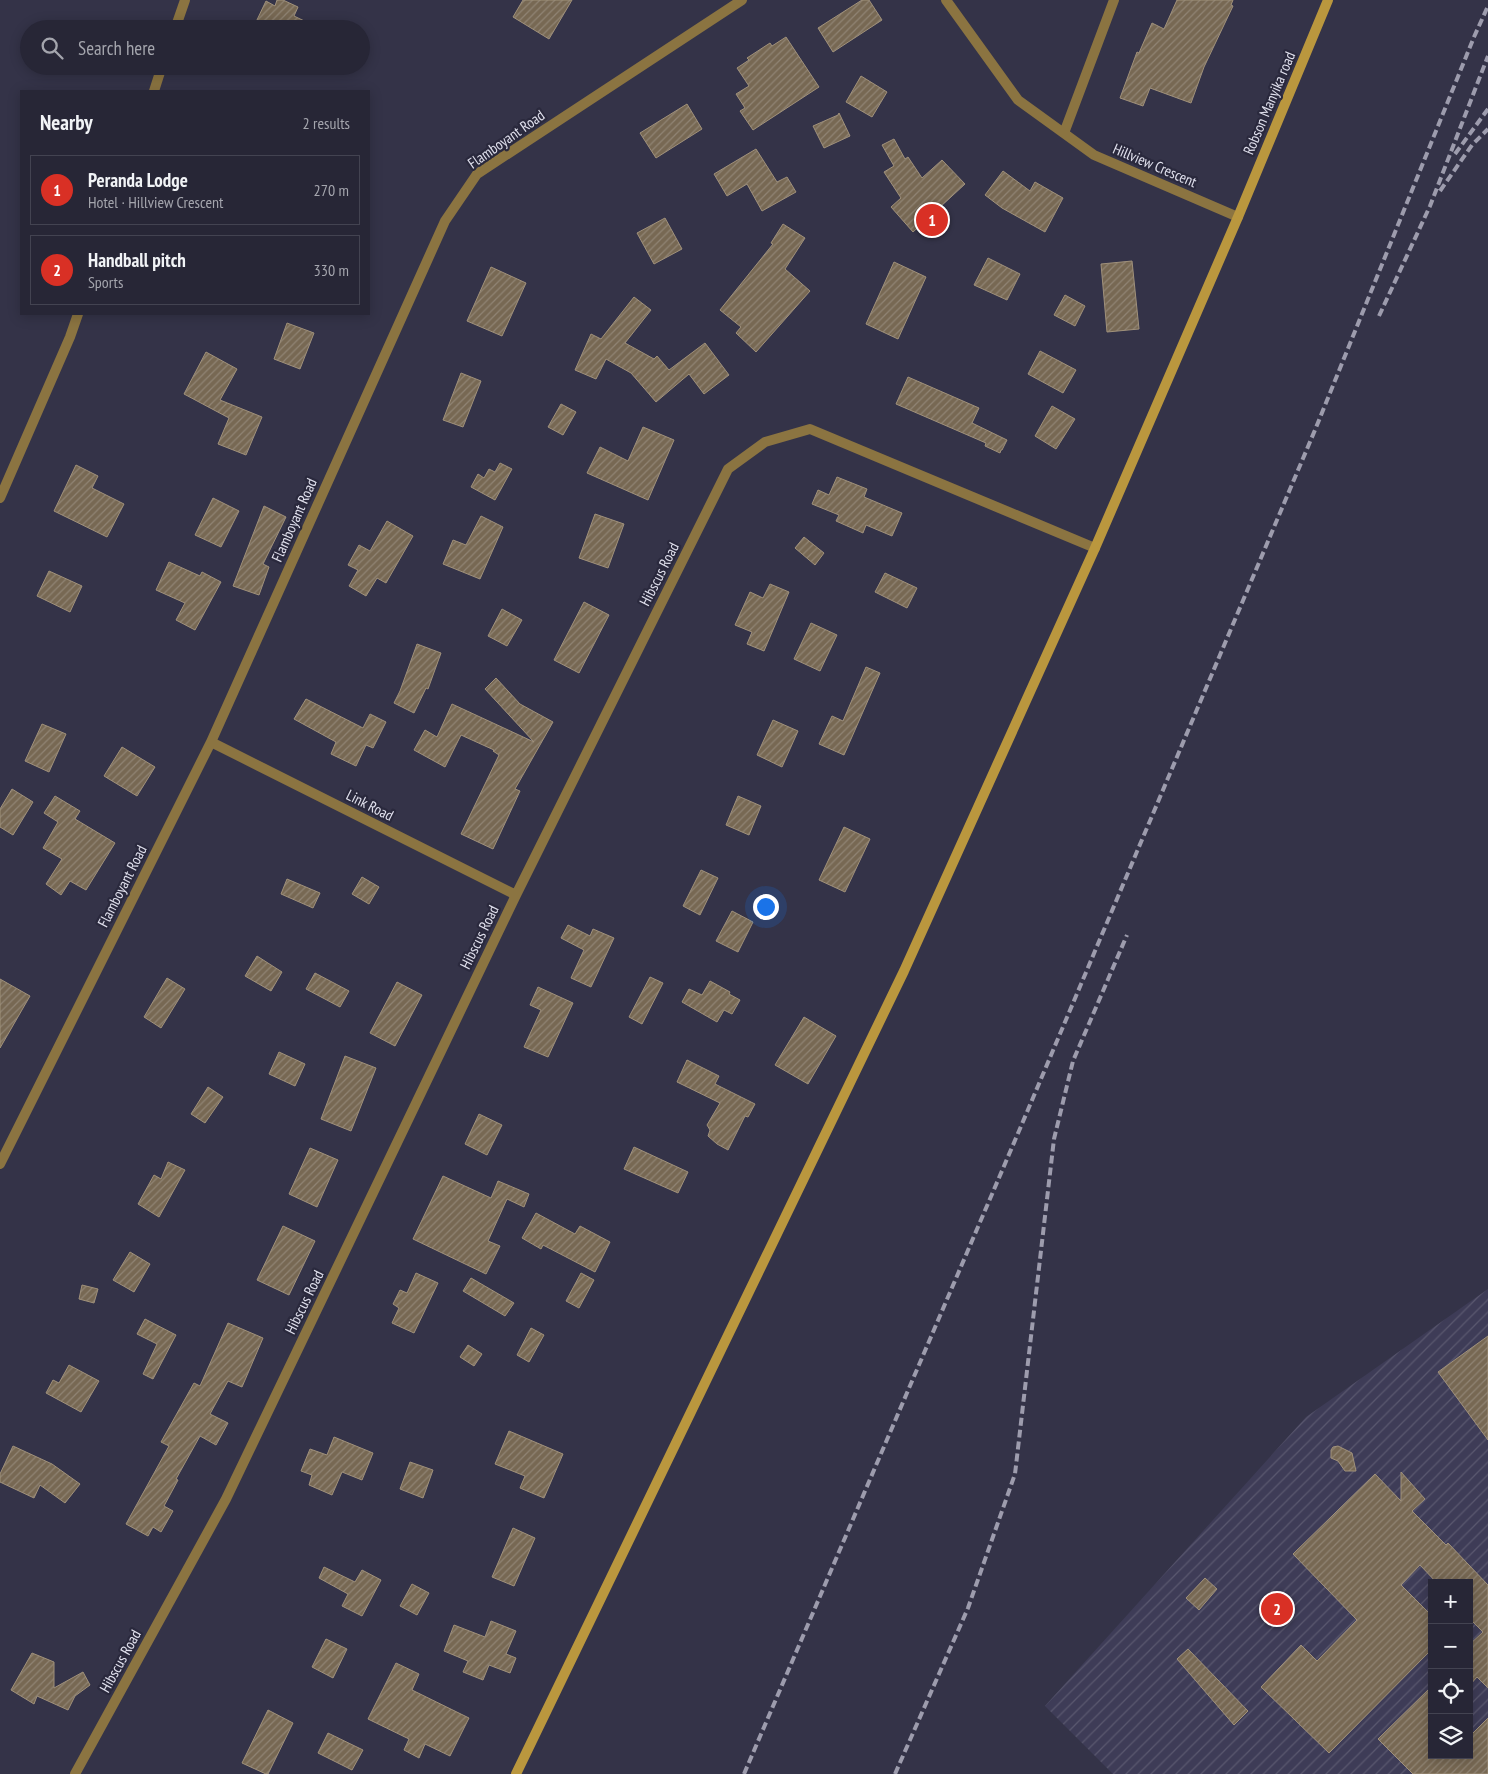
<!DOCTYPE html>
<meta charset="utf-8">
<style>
body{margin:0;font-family:"PT Sans Narrow",sans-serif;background:#2f2e3e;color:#f1f3f6}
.controls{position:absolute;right:15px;bottom:15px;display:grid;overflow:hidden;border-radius:0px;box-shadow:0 2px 12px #0003}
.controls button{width:45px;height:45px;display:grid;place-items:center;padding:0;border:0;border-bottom:1px solid #434351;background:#272636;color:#f1f3f6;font:25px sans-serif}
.you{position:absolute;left:765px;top:906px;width:18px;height:18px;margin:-12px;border:4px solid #fff;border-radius:50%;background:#1a73e8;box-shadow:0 0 0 8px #1a73e833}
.badge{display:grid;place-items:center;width:32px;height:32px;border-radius:50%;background:#d93025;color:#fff;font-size:16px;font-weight:700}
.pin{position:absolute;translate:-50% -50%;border:2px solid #fff;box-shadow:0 1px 5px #0006}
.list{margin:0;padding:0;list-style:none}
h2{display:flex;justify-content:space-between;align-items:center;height:65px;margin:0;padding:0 20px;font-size:21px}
h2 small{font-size:16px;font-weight:400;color:#a4a5ad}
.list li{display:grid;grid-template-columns:32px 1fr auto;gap:15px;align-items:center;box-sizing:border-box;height:70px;margin:0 10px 10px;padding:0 10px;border:1px solid #434351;border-radius:0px}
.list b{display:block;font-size:19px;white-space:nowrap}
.list p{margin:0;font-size:16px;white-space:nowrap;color:#a4a5ad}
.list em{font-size:16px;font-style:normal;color:#a4a5ad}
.icon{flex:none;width:28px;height:28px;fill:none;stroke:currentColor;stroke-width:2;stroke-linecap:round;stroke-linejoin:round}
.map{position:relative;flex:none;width:1488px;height:1774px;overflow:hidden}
.search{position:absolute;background:#272636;box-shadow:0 2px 12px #0003;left:20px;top:20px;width:350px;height:55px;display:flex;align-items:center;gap:12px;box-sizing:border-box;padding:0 18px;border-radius:28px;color:#a4a5ad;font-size:19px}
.panel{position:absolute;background:#272636;box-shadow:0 2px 12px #0003;left:20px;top:90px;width:350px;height:225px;border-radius:0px}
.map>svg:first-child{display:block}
.industrial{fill:url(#industrial-furrows);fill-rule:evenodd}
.building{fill:url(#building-hatch);stroke:#a0917b}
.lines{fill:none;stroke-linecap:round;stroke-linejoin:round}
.street{stroke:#8b7441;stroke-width:10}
.secondary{stroke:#ba973e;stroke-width:10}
.rail{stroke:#9d9cad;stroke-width:4;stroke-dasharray:8 4;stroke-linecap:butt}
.labels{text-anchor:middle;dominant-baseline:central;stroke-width:4.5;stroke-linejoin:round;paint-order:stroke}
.street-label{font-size:15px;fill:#e1e1ee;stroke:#2a293d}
</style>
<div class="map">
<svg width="1488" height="1774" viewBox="0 0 1488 1774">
<defs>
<pattern id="industrial-furrows" width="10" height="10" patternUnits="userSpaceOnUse" patternTransform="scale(1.25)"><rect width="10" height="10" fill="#3e3c57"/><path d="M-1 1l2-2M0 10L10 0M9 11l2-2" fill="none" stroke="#5a586f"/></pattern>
<pattern id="building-hatch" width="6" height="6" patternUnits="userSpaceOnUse" patternTransform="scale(1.25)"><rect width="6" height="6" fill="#776853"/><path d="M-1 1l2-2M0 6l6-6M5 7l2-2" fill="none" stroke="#908474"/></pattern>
</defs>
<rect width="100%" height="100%" fill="#343348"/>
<path class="industrial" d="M1488,1289v485h-375l-68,-68 261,-289zM1432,1583h37v172h-37z"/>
<path class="building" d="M277,0h6l15,7 -4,9 27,13h-50l-15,-7 10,-21 9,5z
M523,0h49l-23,39 -36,-22z
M862,0h7l13,20 -49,32 -15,-24z
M1177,0h56l-2,5 2,1 -29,61 -13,36 -41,-15 -7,18 -23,-8 17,-46 2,1 13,-30 12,6z
M786,37l33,50 -66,43 -13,-19 5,-3 -9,-14 13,-8 -12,-18 12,-8 -2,-2 23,-15 2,3z
M861,76l26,16 -15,25 -26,-15z
M687,104l15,25 -46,29 -16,-25z
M839,113l11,23 -26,12 -11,-22 25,-11z
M894,139l11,20 3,-2 14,21 20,-18 23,24 -52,48 -22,-25 10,-9 -17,-26 10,-6 -12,-21z
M756,149l21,33 10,-5 9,15 -34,19 -15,-27 -20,12 -13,-22z
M1003,171l27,20 5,-9 28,16 -18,34 -43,-24 -17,-13z
M665,218l17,31 -28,15 -17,-31z
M783,224l22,14 -20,31 25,22 -54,61 -20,-19 5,-6 -21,-17 53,-66 -2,-1z
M988,258l32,16 -13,26 -33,-15z
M1132,261l7,68 -32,3 -6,-68z
M894,262l32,15 -28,62 -32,-15z
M491,267l35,16 -24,53 -35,-15z
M1065,295l20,11 -10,20 -21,-11z
M634,297l17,13 -26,33 29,16 3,-3 12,14 36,-27 24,32 -25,19 -15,-20 -33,28 -25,-29 -25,-14 -10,20 -21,-9 16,-36 10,5z
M287,323l27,10 -14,36 -26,-10z
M1040,351l36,19 -13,23 -35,-19z
M206,352l31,17 -17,31 42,17 -16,38 -28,-11 11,-26 -45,-24z
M461,373l20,8 -18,46 -20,-7z
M908,377l71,31 -7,15 35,17 -5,10h-1l-1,3 -15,-7 1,-3 -90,-39z
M561,404l15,8 -13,23 -15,-8z
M1052,406l23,13 -19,30 -21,-13z
M643,427l31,13 -26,60 -61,-27 13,-26 28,14z
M500,463l12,6 -17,31 -24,-13 7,-13 6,4 5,-9 6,3z
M76,465l22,11 -6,12 32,16 -17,33 -53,-26z
M837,477l30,12 -3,8 38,16 -10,23 -26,-11 -3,8 -27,-12 3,-6 -27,-11 6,-14 11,5z
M213,498l26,13 -18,36 -26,-12z
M264,506l22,11 -23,47 6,3 -10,28 -26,-9z
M595,514l29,10 -16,44 -29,-10z
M481,516l22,11 -23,52 -37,-15 10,-24 13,5z
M387,521l26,15 -27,47 -9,-5 -11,18 -17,-10 9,-16 -10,-5 11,-20 11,6z
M804,537l20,16 -9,12 -20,-17z
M169,562l31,14 2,-4 19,10 -26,48 -19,-10 9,-17 -29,-13z
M49,571l33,15 -12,26 -33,-16z
M885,573l32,15 -10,20 -32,-16z
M770,584l19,8 -25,59 -17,-7 5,-12 -17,-7 15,-33 13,6z
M584,602l25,13 -30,58 -25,-13z
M502,609l20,11 -15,26 -19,-10z
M811,623l26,12 -17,36 -26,-12z
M417,644l24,9 -13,36 -2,-1 -12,25 -20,-10 6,-12z
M866,667l14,6 -36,82 -25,-11 13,-28 11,5z
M496,678l24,26 33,18 -38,67 5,2 -27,58 -32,-15 38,-79 -6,-4 1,-1 -33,-15 -16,32 -31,-17 11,-20 12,7 15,-33 82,38 -49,-53z
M306,699l57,29 7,-14 16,8 -13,26 -7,-3 -10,21 -25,-12 5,-12 -42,-23z
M773,720l25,11 -16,36 -25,-12z
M42,724l24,10 -17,38 -24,-11z
M122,747l33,20 -18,29 -33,-20z
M12,789l21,13 -20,33 -13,-8v-18z
M55,796l25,15 -5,8 40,24 -29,47 -16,-9 -9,14 -15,-11 16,-25 -19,-11 15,-26 -14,-9z
M738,796l23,10 -12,29 -23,-10z
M844,827l26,12 -25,53 -26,-12z
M701,870l17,8 -18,37 -17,-9z
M362,877l17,10 -10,17 -17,-10z
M287,879l33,14 -7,15 -32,-14z
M732,911l21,11 -15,30 -22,-11z
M568,925l22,11 3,-7 21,9 -23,49 -20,-9 13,-28 -23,-12z
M257,956l25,16 -11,19 -26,-15z
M315,973l34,18 -9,16 -34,-18z
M650,977l13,6 -21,41 -13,-7z
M167,978l18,11 -24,39 -17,-11z
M0,979l30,17 -30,52z
M710,981l20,11 -1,2 11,6 -8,14 -8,-4 -7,12 -35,-20 7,-13 13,6z
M397,982l25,13 -27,51 -25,-13z
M538,987l35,16 -25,54 -24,-10 17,-37 -11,-5z
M804,1017l32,19 -28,48 -33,-19z
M279,1052l26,12 -10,22 -26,-12z
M345,1056l31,12 -25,63 -30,-12z
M687,1060l32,16 -4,8 40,20 -7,13 -3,-1 -17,34 -11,-6 -9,-8 2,-6 -3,-5 13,-22 -43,-21z
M208,1087l15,10 -18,26 -14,-9z
M479,1114l23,11 -15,30 -22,-11z
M634,1147l54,25 -10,21 -54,-24z
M310,1148l28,12 -21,47 -28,-13z
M168,1162l17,8 -26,47 -21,-13 16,-29 7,4z
M443,1176l48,22 7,-17 31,13 -5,13 -17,-8 -19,42 12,5 -14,28 -73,-35z
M536,1213l39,21 5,-8 30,16 -15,30 -52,-27 -2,4 -19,-11z
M283,1226l32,15 -26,54 -32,-15z
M130,1252l20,12 -16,28 -21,-12z
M416,1273l22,10 -24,50 -22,-10 7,-15 -6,-4 7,-14 7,3z
M581,1273l13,7 -15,28 -13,-7z
M471,1278l43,25 -9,13 -42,-25z
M82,1285l16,4 -4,14 -15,-4z
M145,1319l31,16 -23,44 -10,-5 14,-30 -20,-10z
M228,1323l35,15 -21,49 -14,-6 -18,33 18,9 -12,22 -16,-9 -24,43 2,1 -14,26 9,5 -12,21 -8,-5 -5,9 -22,-12 43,-78 -8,-4 33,-59 6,3z
M531,1328l13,7 -15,27 -12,-7z
M1488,1336v104l-50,-68z
M468,1345l14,9 -8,12 -14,-9z
M69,1365l30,16 -18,31 -35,-19 7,-13 6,3z
M509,1431l54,23 -19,44 -24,-10 5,-12 -30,-12z
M334,1437l39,16 -11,27 -20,-8 -10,23 -23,-10 3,-10 -11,-4 9,-22 17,6z
M13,1446l39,18 28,20 -15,19 -25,-18 -6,13 -34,-16v-8z
M1338,1446l14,7 4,18h-11l-7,-10 -7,-3v-8l2,-3z
M410,1462l23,8 -10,28 -23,-9z
M1401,1472l24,27 -13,12 34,34 2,-2 40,42v103l-11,-11 -8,9v-41l14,-13 -14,-14v-35h-32l-17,-18 -19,20 31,31v33l-103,104 -68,-66 40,-42 16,16 40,-41 -64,-66 82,-80 26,27z
M513,1528l22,10 -21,48 -22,-9z
M324,1567l31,15 7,-12 19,10 -19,36 -20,-10 6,-12 -29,-16z
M1205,1578l12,11 -18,21 -13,-12z
M412,1584l17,9 -12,22 -17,-9z
M491,1621l25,10 -10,23 10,4 -6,15 -21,-8 -6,15 -20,-8 5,-11 -24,-10 10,-26 31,12z
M326,1639l21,10 -14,29 -21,-11z
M1188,1649l60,62 -14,14 -57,-66z
M32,1653l22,9v26l29,-16 7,13 -15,11 -7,14 -31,-14 -3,8 -23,-14z
M396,1663l23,11 -7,16 57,28 -19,38 -25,-12 -6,14 -15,-8 5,-11 -41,-20z
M1432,1686v69h37v-18l19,-19v56h-75l-35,-35z
M268,1710l25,13 -25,51h-2l-24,-11z
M328,1733l35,17 -11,20 -34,-17z"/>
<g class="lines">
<path class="street" d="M946,0l72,100 76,55 144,62
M175,29l10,-29
M154,91l8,-25
M1064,133l50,-133
M0,498l70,-161 8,-23
M211,742l305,153
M0,1164l211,-422 234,-521 32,-47 265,-174
M75,1774l151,-275 290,-604 212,-426 37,-27 45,-13 285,119"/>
<path class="secondary" d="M516,1774l388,-803 191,-423 143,-331 90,-217"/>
<path class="rail" d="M1455,154l33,-45
M1440,191l32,-46 16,-16
M1379,316l51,-110 58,-150
M744,1774l275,-643 296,-701 159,-393 14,-31
M895,1774l73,-166 47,-134 39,-335 19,-78 54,-126"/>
</g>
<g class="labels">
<g class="street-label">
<text transform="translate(1269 103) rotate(-67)">Robson Manyika road</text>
<text transform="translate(506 139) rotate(-35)">Flamboyant Road</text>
<text transform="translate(1155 165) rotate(23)">Hillview Crescent</text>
<text transform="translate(294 520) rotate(-66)">Flamboyant Road</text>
<text transform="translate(659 574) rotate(-63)">Hibscus Road</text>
<text transform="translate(370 805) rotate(27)">Link Road</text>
<text transform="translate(122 886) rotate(-63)">Flamboyant Road</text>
<text transform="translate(479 937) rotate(-64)">Hibscus Road</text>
<text transform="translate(304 1302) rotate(-64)">Hibscus Road</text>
<text transform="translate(120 1661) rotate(-61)">Hibscus Road</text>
</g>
</g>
</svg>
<div class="controls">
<button>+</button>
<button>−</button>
<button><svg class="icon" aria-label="locate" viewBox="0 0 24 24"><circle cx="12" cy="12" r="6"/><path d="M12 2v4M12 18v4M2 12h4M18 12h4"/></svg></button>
<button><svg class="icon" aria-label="layers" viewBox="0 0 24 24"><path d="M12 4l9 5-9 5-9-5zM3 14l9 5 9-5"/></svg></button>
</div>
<div class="you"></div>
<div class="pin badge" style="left:932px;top:220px">1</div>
<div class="pin badge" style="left:1277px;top:1609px">2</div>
<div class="search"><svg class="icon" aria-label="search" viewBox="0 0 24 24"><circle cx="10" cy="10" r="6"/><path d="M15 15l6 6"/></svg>Search here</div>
<section class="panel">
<h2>Nearby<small>2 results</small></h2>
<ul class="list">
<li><span class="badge">1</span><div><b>Peranda Lodge</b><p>Hotel · Hillview Crescent</p></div><em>270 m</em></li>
<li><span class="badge">2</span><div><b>Handball pitch</b><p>Sports</p></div><em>330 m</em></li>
</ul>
</section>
</div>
